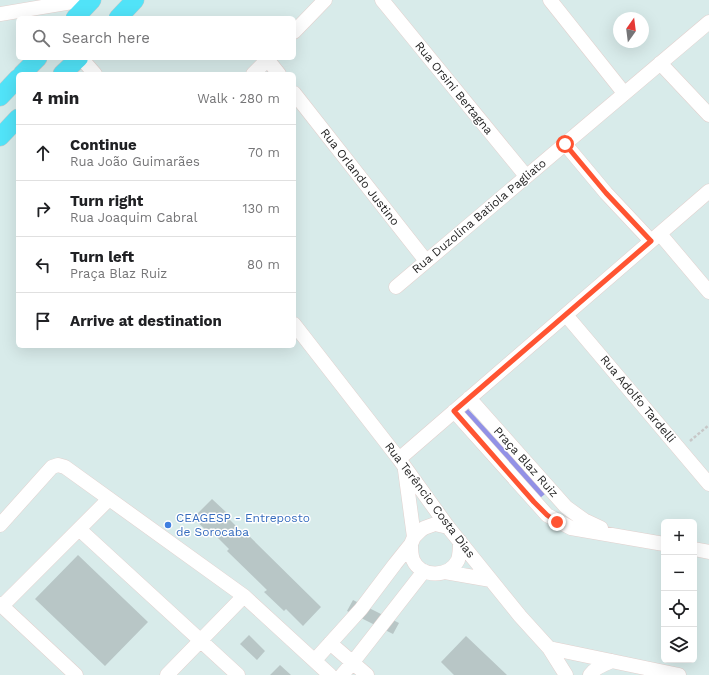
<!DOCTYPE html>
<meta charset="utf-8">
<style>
body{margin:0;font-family:"Work Sans",sans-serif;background:#f6f6f6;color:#202124}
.controls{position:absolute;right:12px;bottom:12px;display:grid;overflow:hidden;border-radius:6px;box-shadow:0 4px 16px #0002}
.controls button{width:36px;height:36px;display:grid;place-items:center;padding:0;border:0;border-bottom:1px solid #e0e0e0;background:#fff;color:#202124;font:20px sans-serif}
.compass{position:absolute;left:613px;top:12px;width:36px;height:36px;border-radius:50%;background:#fff;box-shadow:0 4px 16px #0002;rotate:14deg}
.stop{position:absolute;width:12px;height:12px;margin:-9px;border:3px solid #ff5432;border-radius:50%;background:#fff}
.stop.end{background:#ff5432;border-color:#fff;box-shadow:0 1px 4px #0008}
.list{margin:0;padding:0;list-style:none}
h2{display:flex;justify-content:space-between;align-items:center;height:52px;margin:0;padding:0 16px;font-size:17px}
h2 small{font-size:13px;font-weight:400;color:#757577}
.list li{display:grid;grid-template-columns:26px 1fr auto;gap:12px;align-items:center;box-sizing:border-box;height:56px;padding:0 16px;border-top:1px solid #e0e0e0}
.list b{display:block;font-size:15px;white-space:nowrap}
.list p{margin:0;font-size:13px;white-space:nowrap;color:#757577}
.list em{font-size:13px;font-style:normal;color:#757577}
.icon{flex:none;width:22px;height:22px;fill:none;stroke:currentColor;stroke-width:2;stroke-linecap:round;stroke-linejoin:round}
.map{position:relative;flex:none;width:709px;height:675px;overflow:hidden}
.search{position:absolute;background:#fff;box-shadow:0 4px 16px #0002;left:16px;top:16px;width:280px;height:44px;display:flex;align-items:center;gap:10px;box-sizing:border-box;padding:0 14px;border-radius:6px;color:#757577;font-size:15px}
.panel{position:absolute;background:#fff;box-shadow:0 4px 16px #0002;left:16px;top:72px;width:280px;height:276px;border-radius:6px}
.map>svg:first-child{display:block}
.green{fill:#9291e6}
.building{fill:#b8c6c6}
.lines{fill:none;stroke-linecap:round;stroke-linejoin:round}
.minor-casing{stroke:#e2d1ce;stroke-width:15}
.major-casing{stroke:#c7c7c7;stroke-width:19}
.path{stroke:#c7c7c7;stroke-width:2.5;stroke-dasharray:3 2;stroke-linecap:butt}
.minor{stroke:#fff;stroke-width:14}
.major{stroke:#51e3f8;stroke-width:18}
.route{stroke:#ff5432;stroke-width:5}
.shop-dot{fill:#3f7fe0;stroke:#fff;stroke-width:1.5}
.labels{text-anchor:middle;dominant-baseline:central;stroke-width:3;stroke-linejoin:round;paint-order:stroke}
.street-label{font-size:12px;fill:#282828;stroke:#fff}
.shop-label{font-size:12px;fill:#366cbe;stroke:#fff;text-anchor:start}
</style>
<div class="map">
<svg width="709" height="675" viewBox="0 0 709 675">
<rect width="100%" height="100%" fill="#d8ebea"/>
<path class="green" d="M468,409l76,83 1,2 -5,4 -77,-85z"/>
<path class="building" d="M212,499l15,14 -2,2 19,19 2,-1 75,74 -18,19 -17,-17 -2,2 -20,-19 3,-2 -40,-39 2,-2 -19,-19 -2,2 -15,-14z
M78,555l70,67 -43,44 -70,-67z
M353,600l46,23 -6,11 -46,-23z
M249,635l16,16 -8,9 -17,-16z
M466,636l41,39h-53l-13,-13z
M280,665l11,10h-21z"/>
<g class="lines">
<defs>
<path id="minor" d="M382,0l144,176
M550,0l74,93
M0,14l84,-14
M294,32l31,-32
M81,58l14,16
M267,59l12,15
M660,63l49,52
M253,74l16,-16
M294,93l132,168
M565,144l41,49 45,48
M660,234l49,58
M396,287l313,-265
M566,315l143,169
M294,324l105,135 49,68 72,89 29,32 17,27
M469,398l97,109 18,13 17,8
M454,411l93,104 24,13 93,16
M399,459l310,-268
M405,470l9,67
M0,525l52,-58 6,-2 7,2 179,129 86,79
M79,529l159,146
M411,544c0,5 0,11 2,16 8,18 36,18 45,0 2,-6 2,-13 2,-19
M694,549l15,3
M445,572l46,8
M0,604l76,71
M2,606l107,-107
M330,643l37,32
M549,648l130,27
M315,660l46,-51 34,-45 16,-20 3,-7 6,-6 4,-3 11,-4 13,3
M167,675l77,-79
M342,675l11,-13 71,-91
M590,675c6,-8 13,-10 22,-14"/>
<path id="major" d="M75,18l17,-18
M118,18l17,-18
M22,74l16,-16
M62,74l17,-16
M0,97l18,-19
M0,137l18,-19"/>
</defs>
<use href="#minor" class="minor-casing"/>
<use href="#major" class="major-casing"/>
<path class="path" d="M690,441l19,-16"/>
<use href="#minor" class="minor"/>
<use href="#major" class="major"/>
</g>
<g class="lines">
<path class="route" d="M557,522l-10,-7 -13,-13 -80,-91 197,-170 -45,-48 -41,-49"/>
</g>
<circle class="shop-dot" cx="168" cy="525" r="4"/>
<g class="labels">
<g class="street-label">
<text transform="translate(454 88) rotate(51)">Rua Orsini Bertagna</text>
<text transform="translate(360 177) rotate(52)">Rua Orlando Justino</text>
<text transform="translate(479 216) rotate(-40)">Rua Duzolina Batiola Pagliato</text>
<text transform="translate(638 399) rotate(50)">Rua Adolfo Tardelli</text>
<text transform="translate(526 462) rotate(48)">Praça Blaz Ruiz</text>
<text transform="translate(430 500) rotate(53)">Rua Terêncio Costa Dias</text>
</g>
<g class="shop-label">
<text x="176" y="518">CEAGESP - Entreposto<tspan x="176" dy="14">de Sorocaba</tspan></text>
</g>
</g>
</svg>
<div class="controls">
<button>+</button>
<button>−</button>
<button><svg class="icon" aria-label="locate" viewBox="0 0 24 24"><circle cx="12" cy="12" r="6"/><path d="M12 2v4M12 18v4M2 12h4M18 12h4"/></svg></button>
<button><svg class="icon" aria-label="layers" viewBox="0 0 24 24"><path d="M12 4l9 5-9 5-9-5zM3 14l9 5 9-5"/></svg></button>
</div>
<svg class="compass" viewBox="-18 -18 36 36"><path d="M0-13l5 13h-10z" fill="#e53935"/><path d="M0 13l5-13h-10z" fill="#757577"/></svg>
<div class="stop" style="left:565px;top:144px"></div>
<div class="stop end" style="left:557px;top:522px"></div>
<div class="search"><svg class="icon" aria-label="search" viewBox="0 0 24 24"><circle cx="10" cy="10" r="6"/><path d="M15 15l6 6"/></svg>Search here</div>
<section class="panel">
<h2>4 min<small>Walk · 280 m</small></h2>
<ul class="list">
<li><svg class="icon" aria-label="ahead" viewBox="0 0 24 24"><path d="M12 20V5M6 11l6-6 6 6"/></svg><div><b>Continue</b><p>Rua João Guimarães</p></div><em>70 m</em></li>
<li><svg class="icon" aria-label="right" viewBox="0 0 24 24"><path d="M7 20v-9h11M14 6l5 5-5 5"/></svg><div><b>Turn right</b><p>Rua Joaquim Cabral</p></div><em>130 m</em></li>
<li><svg class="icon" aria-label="left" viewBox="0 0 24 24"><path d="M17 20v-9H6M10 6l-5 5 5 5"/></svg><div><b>Turn left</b><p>Praça Blaz Ruiz</p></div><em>80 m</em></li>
<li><svg class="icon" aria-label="arrive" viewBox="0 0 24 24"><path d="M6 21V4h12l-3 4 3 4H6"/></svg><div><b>Arrive at destination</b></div></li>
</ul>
</section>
</div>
